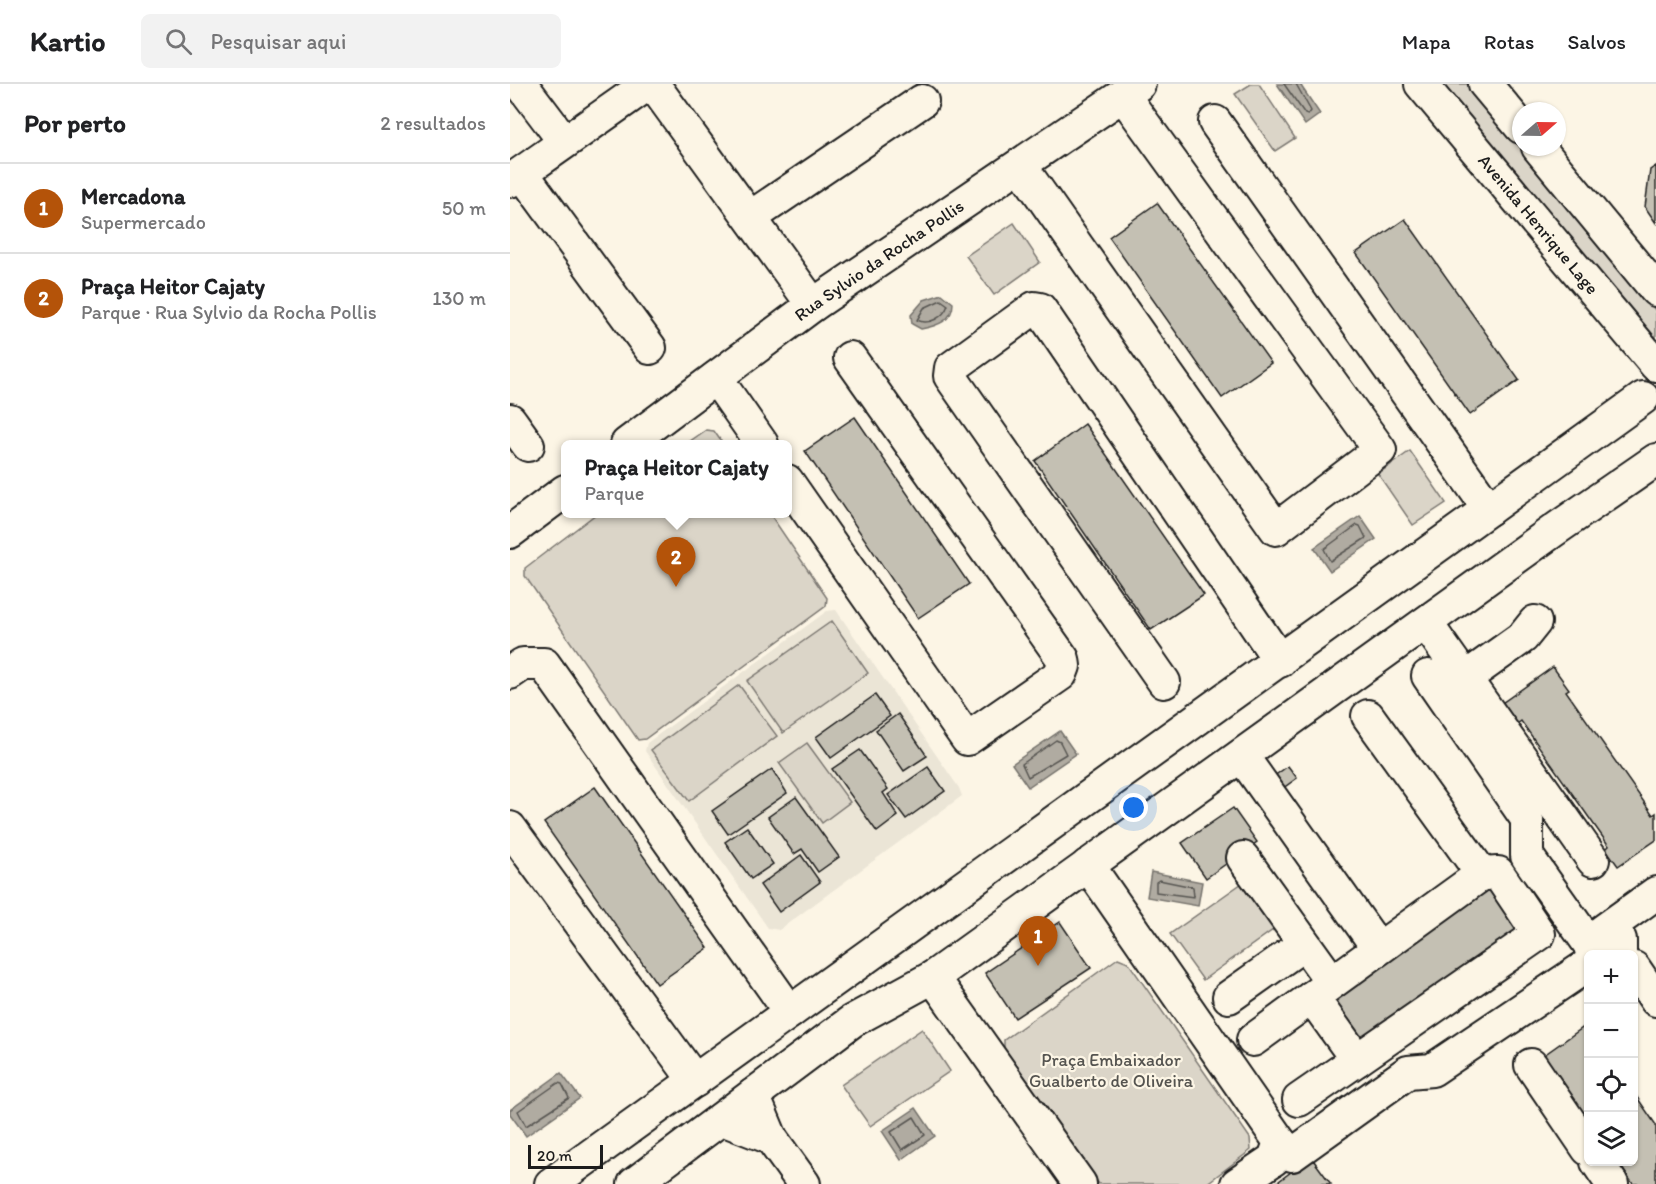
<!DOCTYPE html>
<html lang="pt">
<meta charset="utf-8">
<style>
body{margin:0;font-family:Itim,sans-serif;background:#f2f2f2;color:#202124}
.controls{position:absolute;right:18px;bottom:18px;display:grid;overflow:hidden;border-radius:9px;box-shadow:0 2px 4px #0004}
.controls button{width:54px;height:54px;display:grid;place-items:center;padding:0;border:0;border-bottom:2px solid #e0e0e0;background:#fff;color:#202124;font:30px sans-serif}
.compass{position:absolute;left:1002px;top:18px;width:54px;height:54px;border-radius:50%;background:#fff;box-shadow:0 2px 4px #0004;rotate:70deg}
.scale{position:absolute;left:18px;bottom:15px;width:75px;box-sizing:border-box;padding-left:6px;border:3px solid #1c1c1c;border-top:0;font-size:16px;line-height:21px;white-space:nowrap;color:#1c1c1c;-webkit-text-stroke:4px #fcf5e5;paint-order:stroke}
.you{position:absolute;left:624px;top:724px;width:21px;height:21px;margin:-15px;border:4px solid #fff;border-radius:50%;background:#1a73e8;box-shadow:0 0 0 9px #1a73e833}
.badge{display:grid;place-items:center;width:39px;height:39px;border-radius:50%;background:#b45309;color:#fff;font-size:20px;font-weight:700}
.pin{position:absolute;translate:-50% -50px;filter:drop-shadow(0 2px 3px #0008)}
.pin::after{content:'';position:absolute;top:32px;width:21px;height:18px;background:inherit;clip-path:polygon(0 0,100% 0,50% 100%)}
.popup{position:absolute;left:51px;top:356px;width:231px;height:78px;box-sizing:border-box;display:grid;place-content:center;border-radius:9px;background:#fff;filter:drop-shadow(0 2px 4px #0005);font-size:20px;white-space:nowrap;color:#757577}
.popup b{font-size:22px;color:#202124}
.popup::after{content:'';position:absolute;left:50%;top:100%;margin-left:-12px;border:12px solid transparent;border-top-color:#fff}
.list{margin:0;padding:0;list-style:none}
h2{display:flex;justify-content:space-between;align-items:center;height:78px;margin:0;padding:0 24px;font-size:26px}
h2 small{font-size:20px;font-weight:400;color:#757577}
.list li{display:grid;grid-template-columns:39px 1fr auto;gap:18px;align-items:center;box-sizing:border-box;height:90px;padding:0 24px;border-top:2px solid #e0e0e0}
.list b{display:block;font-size:22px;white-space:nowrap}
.list p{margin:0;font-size:20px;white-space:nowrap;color:#757577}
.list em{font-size:20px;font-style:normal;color:#757577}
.icon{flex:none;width:33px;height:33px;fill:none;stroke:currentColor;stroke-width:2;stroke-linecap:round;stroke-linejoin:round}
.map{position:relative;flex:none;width:1146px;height:1100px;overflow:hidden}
header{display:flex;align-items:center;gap:36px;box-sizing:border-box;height:84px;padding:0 30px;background:#fff;border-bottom:2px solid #e0e0e0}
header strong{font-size:28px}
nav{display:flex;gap:33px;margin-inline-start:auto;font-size:21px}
.search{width:420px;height:54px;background:#f2f2f2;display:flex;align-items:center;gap:15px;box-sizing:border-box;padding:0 21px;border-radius:9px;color:#757577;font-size:22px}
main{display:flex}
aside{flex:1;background:#fff}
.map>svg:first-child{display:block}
.built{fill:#ebe5d6}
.green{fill:#dbd5c8;stroke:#7c7872;stroke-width:1.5}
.water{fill:#b0aba1;stroke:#75726c;stroke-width:1.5}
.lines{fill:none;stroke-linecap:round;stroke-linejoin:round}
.shore{stroke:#575551;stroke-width:1.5}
.building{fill:#c4c0b3;stroke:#1c1c1c;stroke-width:1.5}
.minor-casing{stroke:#1c1c1c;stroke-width:36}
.minor{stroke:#fcf5e5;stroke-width:32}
.labels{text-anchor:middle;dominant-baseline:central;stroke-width:4.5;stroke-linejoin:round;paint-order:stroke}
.street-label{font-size:18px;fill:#1c1c1c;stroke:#fcf5e5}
.park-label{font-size:18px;fill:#555450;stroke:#fcf5e5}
</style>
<header>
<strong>Kartio</strong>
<div class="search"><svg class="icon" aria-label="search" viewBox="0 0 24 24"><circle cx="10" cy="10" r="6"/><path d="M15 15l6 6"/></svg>Pesquisar aqui</div>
<nav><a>Mapa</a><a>Rotas</a><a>Salvos</a></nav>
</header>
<main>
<aside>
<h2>Por perto<small>2 resultados</small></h2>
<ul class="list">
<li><span class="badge">1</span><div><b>Mercadona</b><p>Supermercado</p></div><em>50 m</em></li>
<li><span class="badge">2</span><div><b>Praça Heitor Cajaty</b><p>Parque · Rua Sylvio da Rocha Pollis</p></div><em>130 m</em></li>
</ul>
</aside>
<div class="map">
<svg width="1146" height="1100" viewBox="0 0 1146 1100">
<rect width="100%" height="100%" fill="#fcf5e5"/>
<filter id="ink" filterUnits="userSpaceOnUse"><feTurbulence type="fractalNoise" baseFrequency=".0167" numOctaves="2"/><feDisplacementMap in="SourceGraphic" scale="12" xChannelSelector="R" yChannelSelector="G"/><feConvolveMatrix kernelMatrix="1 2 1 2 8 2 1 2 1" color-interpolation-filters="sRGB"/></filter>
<g filter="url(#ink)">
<path class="built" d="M326,526l123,178 3,8 -183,134 -11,-2 -123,-177 2,-8 180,-132z"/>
<path class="green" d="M741,0h8l36,54 -20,13 -40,-57z
M930,0h27l189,227v34z
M504,139l26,39 -46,33 -28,-39z
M196,346l8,1 9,13h-37z
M900,367l36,52 -33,22 -35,-51z
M86,430h174l57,84 -1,8 -181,133 -7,1 -113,-164v-8z
M322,537l36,52 -85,60 -36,-52z
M229,601l38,51 -88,65 -38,-51z
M297,659l43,59 -28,21 -43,-60z
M735,797l32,46 -74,53 -33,-46z
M608,874l10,4 122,176 1,12 -45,34h-107l-95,-134v-10z
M412,945l28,42 -80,55 -29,-41z"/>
<path class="water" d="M767,0h26l-2,2 19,28 -15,11z
M432,210l11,9c0,18 -16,23 -32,26l-9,-5 -1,-9 13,-15z
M850,432l16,23 -46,32 -16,-23z
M550,647l16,23 -48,33 -16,-23z
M641,788l51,10 -4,24 -51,-9z
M51,989l19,25 -54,38 -16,-22v-4z
M406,1024l19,28 -34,24 -19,-29z"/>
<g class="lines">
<path class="shore" d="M774,0l21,30 3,1 3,-4 -15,-27
M431,216l7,5c-4,12 -19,21 -31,15l7,-12z
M847,441l3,1 6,12 -36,23 -6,-12z
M546,656l4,2 6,12 -38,23 -6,-13z
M649,796l34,7 1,10 -38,-5v-10z
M48,999l4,1 7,14 -43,28 -8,-15z
M404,1033l11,18 -23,15 -11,-18z"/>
</g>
<path class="building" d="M1146,82v57l-11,-16 5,-37z
M647,119l114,160 -49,35 -113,-161z
M895,135l114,161 -49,35 -114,-162z
M345,333l114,167 -51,34 -113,-167z
M575,340l119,171 -53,35 -116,-169z
M1043,583l16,22 -3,2 87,124 3,-2v27l-38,26 -12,-17 3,-3 -88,-125 -4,3 -15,-21z
M365,611l15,21 -59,42 -15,-21z
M388,630l29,42 -23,15 -28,-41z
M350,666l28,39 -5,4 15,23 -21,16 -45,-63z
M778,682l9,12 -29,21 -9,-12z
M418,683l17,24 -39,28 -18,-24z
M262,685l15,24 -59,41 -16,-23z
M85,703l113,161 -51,36 -113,-161z
M286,713l43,60 -21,15 -16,-23 -8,5 -26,-37z
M723,724l24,34 -51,36 -24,-35z
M237,743l26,37 -22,15 -26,-37z
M291,771l19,27 -41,30 -19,-27z
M980,797l36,53 -163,115 -36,-50z
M550,838l31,46 -76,50 -30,-45z
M1078,940v97l-31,-45 -20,-16z
M1124,1009l22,32v59h-23l-16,-22h17z
M801,1073l20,27h-56z"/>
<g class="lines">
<defs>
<g id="minor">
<path d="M11,0l43,57"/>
<path d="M143,0l160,221"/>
<path id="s1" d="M911,0l235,281"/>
<path d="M975,0l36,43"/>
<path d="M705,38l274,387"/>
<path d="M1028,63l118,143"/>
<path d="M510,81l256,364 104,-79 -257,-355"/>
<path d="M12,89l128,175"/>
<path d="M0,97l138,-97"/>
<path d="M241,133l171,-116"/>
<path d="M206,294l46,66"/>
<path d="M0,336l18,25"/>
<path id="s2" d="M117,360l186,-139 326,-221"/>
<path d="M277,397l180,258 94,-65 3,-8 -1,-7 -213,-301"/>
<path d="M0,448l55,-41"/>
<path d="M916,539l167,237"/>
<path d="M0,589l13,-9h21l246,348"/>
<path d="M918,592l99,143v37l63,89"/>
<path d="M954,595l59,-42 12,-15"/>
<path d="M654,598l-214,-306 1,-8 83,-60 6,1 240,352"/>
<path d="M732,672l136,192"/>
<path d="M0,744l185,253"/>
<path d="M733,774l89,124"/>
<path d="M578,781l192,277 -6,17 -37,25"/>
<path d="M1093,847l53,-38"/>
<path d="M1082,870l-2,-9 4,-9 14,-5 12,9v14"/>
<path d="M1124,884l22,32"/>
<path d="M423,893l147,207"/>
<path d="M719,913l75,-53"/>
<path d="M802,913l45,63"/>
<path d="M743,956l229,-166"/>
<path d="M1021,981l57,84"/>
<path d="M789,1016l240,-166 -41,-61 -16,1 -114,-158"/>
<path d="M212,1035l49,19 -18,-43"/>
<path d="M261,1054l33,46"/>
<path d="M770,1058l12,13 116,-83 24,-2 156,-105"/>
<path d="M1087,1078l15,22"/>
<path d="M41,1100l1092,-786"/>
<path d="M124,1100l218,-163 81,-44 620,-446 103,-71"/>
</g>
</defs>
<use href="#minor" class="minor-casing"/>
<use href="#minor" class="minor"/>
</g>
</g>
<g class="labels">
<g class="street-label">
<text stroke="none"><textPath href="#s1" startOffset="183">Avenida Henrique Lage</textPath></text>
<text stroke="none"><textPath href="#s2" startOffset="312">Rua Sylvio da Rocha Pollis</textPath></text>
</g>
<g class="park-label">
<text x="601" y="976">Praça Embaixador<tspan x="601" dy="21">Gualberto de Oliveira</tspan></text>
</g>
</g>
</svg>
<div class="controls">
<button>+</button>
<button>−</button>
<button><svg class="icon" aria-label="locate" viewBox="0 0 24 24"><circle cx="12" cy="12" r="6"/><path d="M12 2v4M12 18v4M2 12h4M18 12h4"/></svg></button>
<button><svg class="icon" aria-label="layers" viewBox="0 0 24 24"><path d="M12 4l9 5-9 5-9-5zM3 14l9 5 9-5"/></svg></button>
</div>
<svg class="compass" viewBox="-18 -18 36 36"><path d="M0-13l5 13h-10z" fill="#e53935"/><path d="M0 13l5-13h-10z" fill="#757577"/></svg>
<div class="scale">20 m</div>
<div class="you"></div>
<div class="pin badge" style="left:528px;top:882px">1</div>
<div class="pin badge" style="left:166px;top:503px">2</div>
<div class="popup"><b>Praça Heitor Cajaty</b>Parque</div>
</div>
</main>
